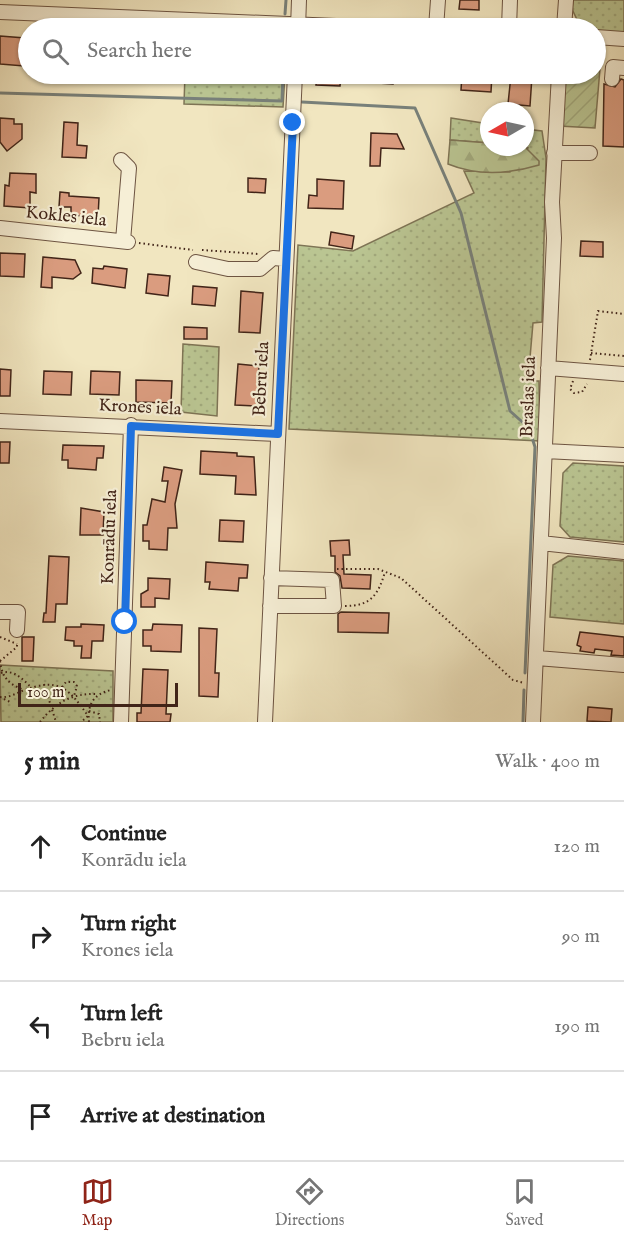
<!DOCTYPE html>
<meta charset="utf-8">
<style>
body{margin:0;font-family:"IM FELL English",serif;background:#f6f6f6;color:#222}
.compass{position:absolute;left:480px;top:102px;width:54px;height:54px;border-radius:50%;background:#fff;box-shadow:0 2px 4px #0004;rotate:261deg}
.scale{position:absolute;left:18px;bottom:15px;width:160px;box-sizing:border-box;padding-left:6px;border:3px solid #412418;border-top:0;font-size:16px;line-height:21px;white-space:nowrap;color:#412418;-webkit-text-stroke:4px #f6efd6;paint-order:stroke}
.stop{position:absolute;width:18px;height:18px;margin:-14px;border:4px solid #1a73e8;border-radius:50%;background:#fff}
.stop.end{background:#1a73e8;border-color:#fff;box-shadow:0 2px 6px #0008}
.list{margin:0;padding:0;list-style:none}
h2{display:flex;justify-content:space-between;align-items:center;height:78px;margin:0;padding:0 24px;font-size:26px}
h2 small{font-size:20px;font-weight:400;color:#767676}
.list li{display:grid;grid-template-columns:39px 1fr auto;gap:18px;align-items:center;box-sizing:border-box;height:90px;padding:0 24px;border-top:2px solid #e0e0e0}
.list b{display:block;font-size:22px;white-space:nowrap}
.list p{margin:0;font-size:20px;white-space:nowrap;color:#767676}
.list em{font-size:20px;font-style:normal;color:#767676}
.icon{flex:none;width:33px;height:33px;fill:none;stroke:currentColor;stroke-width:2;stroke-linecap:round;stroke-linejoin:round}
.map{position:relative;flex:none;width:624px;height:722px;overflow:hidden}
.search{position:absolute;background:#fff;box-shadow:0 2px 4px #0004;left:18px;right:18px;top:18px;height:66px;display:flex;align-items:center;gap:15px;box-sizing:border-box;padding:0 21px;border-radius:33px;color:#767676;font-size:22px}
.sheet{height:438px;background:#fff}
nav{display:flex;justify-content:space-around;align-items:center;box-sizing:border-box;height:84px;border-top:2px solid #e0e0e0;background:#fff;font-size:16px;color:#767676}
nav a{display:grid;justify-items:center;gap:3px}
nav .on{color:#8f2418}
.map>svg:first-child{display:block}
.grass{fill:url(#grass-dots);stroke:#7e7455;stroke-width:1.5}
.forest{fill:url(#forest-firs);stroke:#7e7455;stroke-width:1.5}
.garden{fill:url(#garden-furrows);stroke:#7e7455;stroke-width:1.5}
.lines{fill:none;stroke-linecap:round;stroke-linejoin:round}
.stream{stroke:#78807a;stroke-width:3}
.building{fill:#da9c7f;stroke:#412418;stroke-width:1.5}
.minor-casing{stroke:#6d5442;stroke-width:16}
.path{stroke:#412418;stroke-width:2;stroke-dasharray:1.5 3;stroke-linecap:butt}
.minor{stroke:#f6efd6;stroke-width:14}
.route{stroke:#1a73e8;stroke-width:8}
.labels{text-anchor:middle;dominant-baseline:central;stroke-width:4.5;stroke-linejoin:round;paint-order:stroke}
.street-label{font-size:18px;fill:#412418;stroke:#f6efd6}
</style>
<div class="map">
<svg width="624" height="722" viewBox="0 0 624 722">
<defs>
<pattern id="grass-dots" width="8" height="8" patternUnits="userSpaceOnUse" patternTransform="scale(1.5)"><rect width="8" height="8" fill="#bac592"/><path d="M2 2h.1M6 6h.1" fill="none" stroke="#a1a97d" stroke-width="1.8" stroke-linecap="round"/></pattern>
<pattern id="forest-firs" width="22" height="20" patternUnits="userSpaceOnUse" patternTransform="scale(1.5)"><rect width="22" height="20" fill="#bac592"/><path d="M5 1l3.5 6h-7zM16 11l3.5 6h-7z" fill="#a1a97d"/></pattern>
<pattern id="garden-furrows" width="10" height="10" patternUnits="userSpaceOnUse" patternTransform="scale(1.5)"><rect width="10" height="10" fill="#bac592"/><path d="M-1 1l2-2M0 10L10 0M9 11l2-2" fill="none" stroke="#a1a97d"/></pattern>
</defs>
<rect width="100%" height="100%" fill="#f1e6c0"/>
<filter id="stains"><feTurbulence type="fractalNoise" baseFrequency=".00333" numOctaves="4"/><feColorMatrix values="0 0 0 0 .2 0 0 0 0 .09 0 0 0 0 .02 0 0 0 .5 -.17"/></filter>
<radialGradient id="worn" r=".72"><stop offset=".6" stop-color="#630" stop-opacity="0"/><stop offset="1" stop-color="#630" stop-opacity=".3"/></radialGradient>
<path class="grass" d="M573,0h51v34l-28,-1v-5h-15l-9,-19z
M185,74h100l-2,33 -99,-3z
M451,118l38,6v19l-39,-3z
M525,129l17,2 4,27 -4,164 -9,1 -5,58h11l1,60 -251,-12 9,-184 55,6 121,-58 -10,-22 46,1 18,-24 -3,-1z
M183,344l36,3 -2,69 -36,-4z
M573,463l51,3v76l-54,-5 -10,-11 3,-53z
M568,556l56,5v63l-74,-7 3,-52z
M0,665l113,6v51h-112z"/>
<path class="forest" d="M450,140l39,3v4h36l14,14v4c-30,9 -62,11 -91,-1z"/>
<path class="garden" d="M596,45h6l-7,83 -36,-2 4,-52h33z"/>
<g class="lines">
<path class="stream" d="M285,14l1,-14
M0,93l282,8 1,-27
M302,102l113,6 46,105 49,198 19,17 6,19 -10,226
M523,722l1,-32"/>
</g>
<path class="building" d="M460,0h19v10l-20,-1z
M0,36l25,2 -1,28 -24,-2z
M317,74h24l-1,12 -24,-1z
M362,74h31v10l-32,-2z
M462,74h30l-1,18 -30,-2z
M511,75l21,1 -2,30 -22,-2z
M621,79l3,1v67l-21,-1 1,-62 11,3z
M0,118l14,1v5h8v15l-15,12 -7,-9z
M64,122l14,1 -1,22 10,1 -1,12 -24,-1z
M371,133l26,1 7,15 -23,-1 -1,18h-10z
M10,173l26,1v19l-6,-1v16l-26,-2 1,-21 4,1z
M248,178l18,1 -1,14 -17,-1z
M317,179l27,2 -1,28 -35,-1 1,-13 8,1z
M60,192l9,1v3l30,2 -1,19 -27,-2v-8h-12z
M331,232l23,4 -2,13 -23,-4z
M581,241l22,1v15l-23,-1z
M0,253l25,1 -1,23 -24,-1z
M43,257l32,3 6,13 -8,6 -21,-2v11l-11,-1z
M104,266l23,3 -2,19 -33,-5 1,-15 10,1z
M148,274l22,2 -2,20 -22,-3z
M193,286l24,2 -2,18 -23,-2z
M241,291l22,2 -3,40 -21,-1z
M184,327l23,1v11h-23z
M238,364l21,2 -2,40 -22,-1z
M0,369l11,1 -1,26h-10z
M44,371l28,1 -1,23 -28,-1z
M91,371l29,1 -1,23 -29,-1z
M136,380l36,1 -1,22 -35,-1z
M0,442h10l-1,21h-9z
M63,445l41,1 -1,12h-6l-1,12 -28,-2v-8h-6z
M201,451l36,2v3l17,1 2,38 -21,-1 1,-18 -36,-2z
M164,467l18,3 -7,34 2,24h-9l-1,22 -18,-1v-8h-6v-16h4l5,-26 13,3 3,-21h-6z
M81,508l23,4 -1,23h-23z
M220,520l24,1 -1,21 -24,-1z
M349,540l1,15h-7l1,19 27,1 -1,14 -28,-1 -2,-12 -5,-4v-16h-4l-1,-15z
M49,556l20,1 -2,47h-11l-1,18h-12l1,-9h2z
M206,562l42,3 -1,13h-8l-1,13 -29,-2 1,-7h-5z
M148,578l22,1 -1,20 -14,-1v9h-14v-13l7,-4z
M341,612l48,1 -1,20 -50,-1v-18z
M81,624l23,1 -1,16h-11l-1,17h-10l1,-12h-8v-5l-9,-1 1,-13h15z
M153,624l29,1 -1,27 -30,-1v-5h-8v-16h9z
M199,628l18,1 -2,44h4l-1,24 -19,-1z
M580,632l44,5v19l-13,-1 1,-4 -17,-2 -1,4 -14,-2 1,-4 -4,-2z
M22,637h12l-1,24h-11z
M143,669l25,1 -2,44h5l-1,8h-33v-9h4z
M588,707l24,2 -1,13 -24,-1z"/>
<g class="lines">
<defs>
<path id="minor" d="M0,12l383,16
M298,28l1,-28
M436,28l2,-28
M509,28l1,-28
M564,28l2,-28
M596,37l28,2
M612,79l1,-12 11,1
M554,153h36
M121,160l8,8 -6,73
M0,228l128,14
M196,262l32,7h32l13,-11 13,1
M548,368l76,6
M0,421l278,13
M545,451l79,4
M541,543l83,9
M270,606h64l-2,-26 -61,-2
M0,612h18l-1,18
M537,658l87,7
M121,722l10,-297
M265,722l30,-648
M533,722l21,-484 -2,-36 7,-128"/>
</defs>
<use href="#minor" class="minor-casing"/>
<path class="path" d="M139,243l54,7
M202,250l57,4
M591,353l33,3
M590,360l8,-49 26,3
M573,381l-3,8 4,4 8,-1 5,-8
M337,569h41l23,9 112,102 11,3
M345,606c26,0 33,-11 40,-34
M0,637l17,7
M0,661l17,-14v-5
M0,661c2,16 8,23 24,29
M1,673c13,-4 21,6 30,14
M44,684l12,38
M62,687l4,-5h8l3,4 -3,10
M0,697c8,1 15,-3 22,-6 36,-14 46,-4 66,25l-7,6
M4,699l8,4
M89,711l10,3 1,8
M40,722c16,-20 32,-29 58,-28
M89,722c-2,-18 5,-28 22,-32"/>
<use href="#minor" class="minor"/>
</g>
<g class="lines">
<path class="route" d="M125,622l6,-196 147,8 15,-311"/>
</g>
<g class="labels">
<g class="street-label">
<text transform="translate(66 217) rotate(6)">Kokles iela</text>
<text transform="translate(262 379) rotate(-87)">Bebru iela</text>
<text transform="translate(529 397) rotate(-88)">Braslas iela</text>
<text transform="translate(140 408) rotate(3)">Krones iela</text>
<text transform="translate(110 537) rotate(-88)">Konrādu iela</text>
</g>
</g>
<rect width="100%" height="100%" filter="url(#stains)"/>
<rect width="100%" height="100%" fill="url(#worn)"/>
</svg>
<svg class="compass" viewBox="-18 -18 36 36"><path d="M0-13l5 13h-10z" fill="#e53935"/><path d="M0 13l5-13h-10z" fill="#767676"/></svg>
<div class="scale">100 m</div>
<div class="stop" style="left:125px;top:622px"></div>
<div class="stop end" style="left:293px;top:123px"></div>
<div class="search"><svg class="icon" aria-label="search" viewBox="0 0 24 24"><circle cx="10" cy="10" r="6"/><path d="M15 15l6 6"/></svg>Search here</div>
</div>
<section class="sheet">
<h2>5 min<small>Walk · 400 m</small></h2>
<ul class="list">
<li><svg class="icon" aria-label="ahead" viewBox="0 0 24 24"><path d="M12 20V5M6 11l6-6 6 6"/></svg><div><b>Continue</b><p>Konrādu iela</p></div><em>120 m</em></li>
<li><svg class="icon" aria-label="right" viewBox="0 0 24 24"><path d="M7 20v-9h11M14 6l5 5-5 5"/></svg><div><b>Turn right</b><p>Krones iela</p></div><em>90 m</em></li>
<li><svg class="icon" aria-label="left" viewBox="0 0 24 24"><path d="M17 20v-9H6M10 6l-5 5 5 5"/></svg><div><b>Turn left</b><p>Bebru iela</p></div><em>190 m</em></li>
<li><svg class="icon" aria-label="arrive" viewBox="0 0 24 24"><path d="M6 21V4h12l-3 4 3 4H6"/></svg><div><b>Arrive at destination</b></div></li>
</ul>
</section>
<nav>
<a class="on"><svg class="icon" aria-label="map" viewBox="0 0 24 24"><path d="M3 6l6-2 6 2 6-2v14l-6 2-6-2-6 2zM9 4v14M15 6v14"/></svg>Map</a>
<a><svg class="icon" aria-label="directions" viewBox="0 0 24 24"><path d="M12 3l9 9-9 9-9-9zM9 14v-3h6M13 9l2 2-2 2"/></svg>Directions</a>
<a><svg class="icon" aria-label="saved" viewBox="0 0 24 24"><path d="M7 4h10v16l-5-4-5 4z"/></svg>Saved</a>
</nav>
